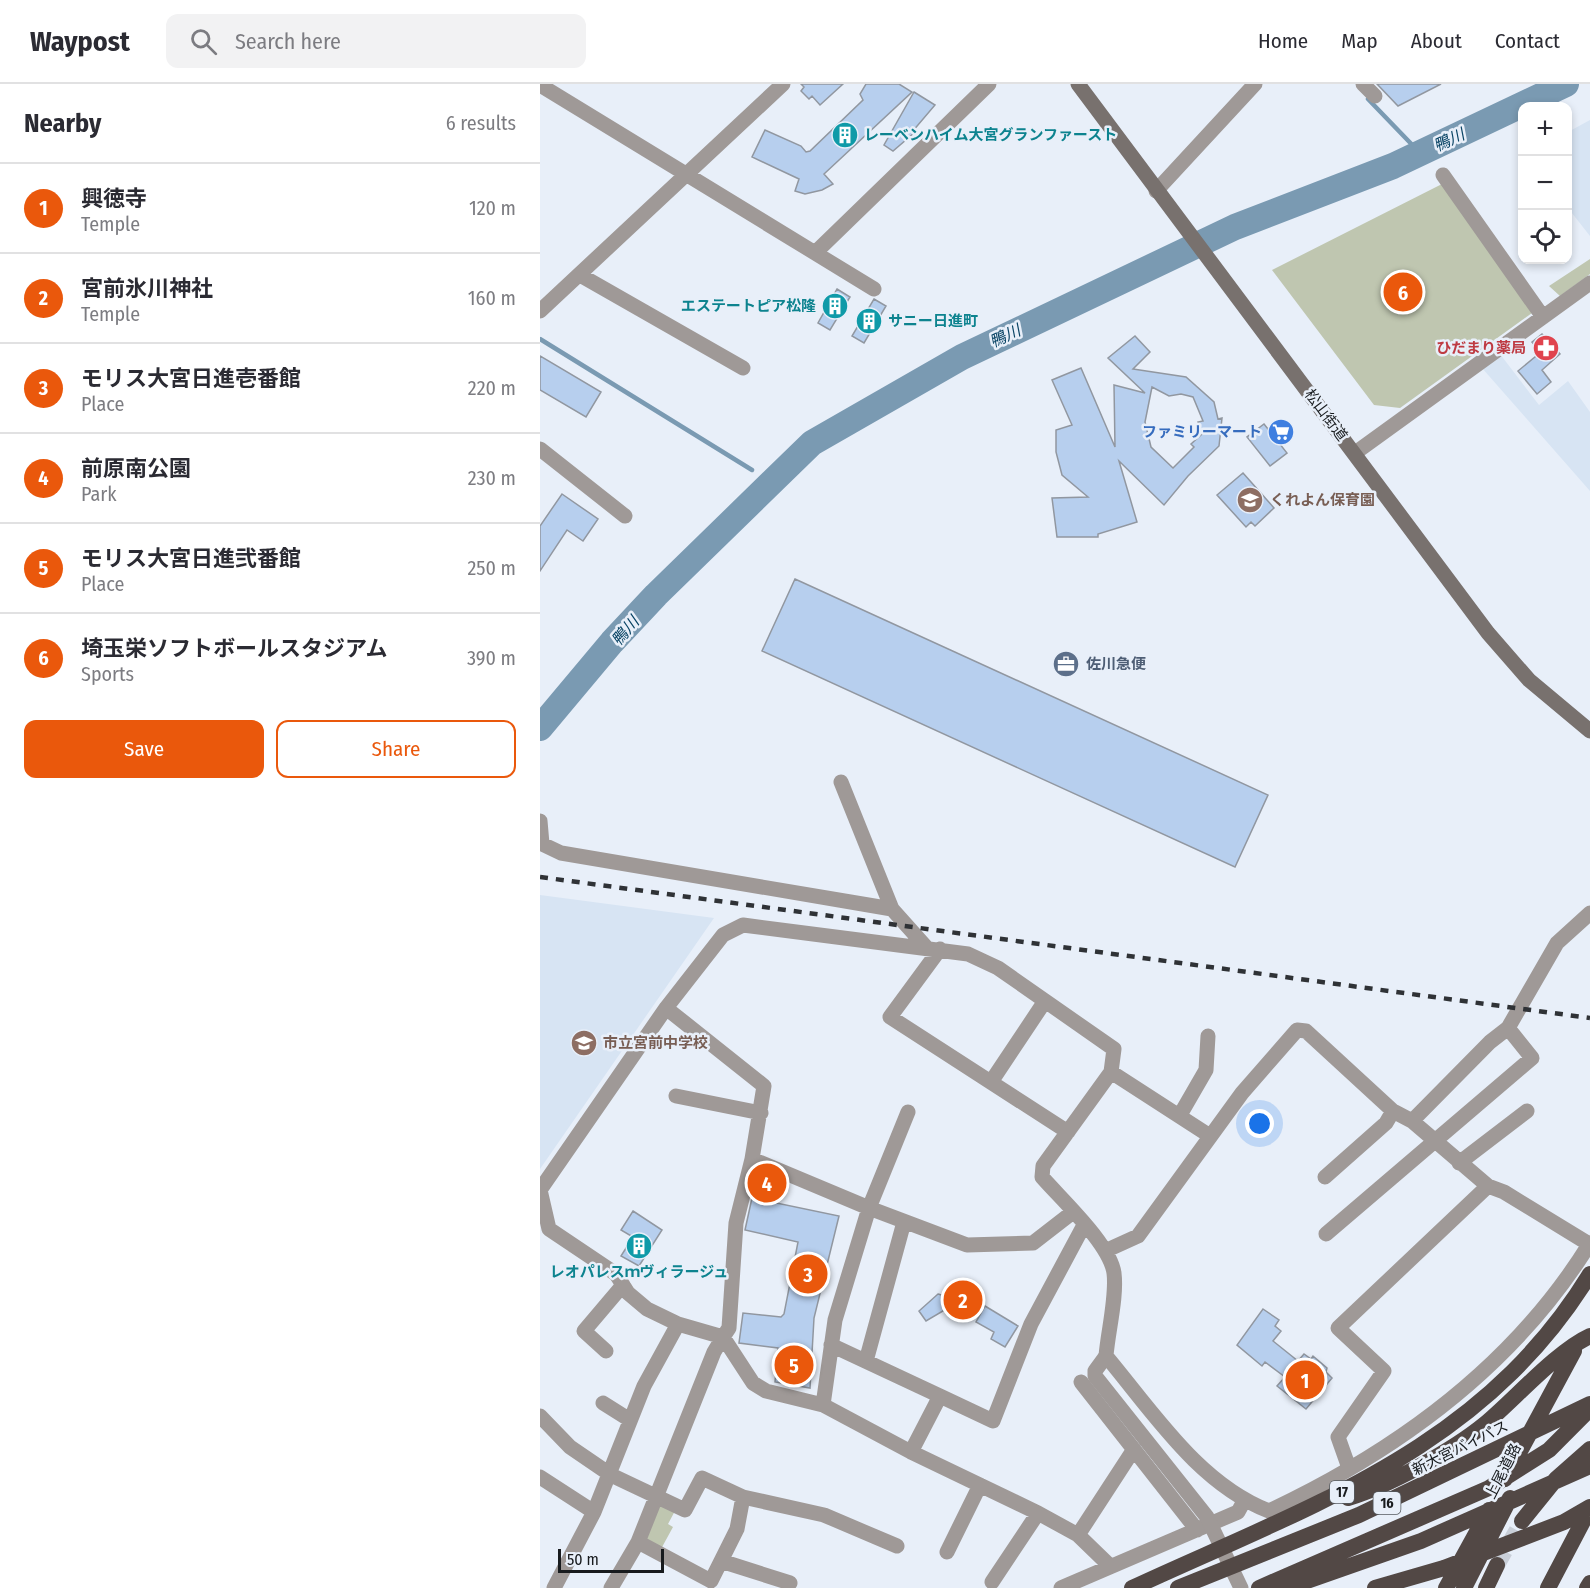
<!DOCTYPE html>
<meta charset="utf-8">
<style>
body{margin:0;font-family:"Fira Sans Condensed","Noto Sans JP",sans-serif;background:#f2f2f3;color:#2b2b33}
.controls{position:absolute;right:18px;top:18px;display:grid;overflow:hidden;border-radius:12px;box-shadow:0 3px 9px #0003}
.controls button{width:54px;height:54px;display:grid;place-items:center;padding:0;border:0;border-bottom:2px solid #e1e1e2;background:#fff;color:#2b2b33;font:30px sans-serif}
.scale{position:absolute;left:18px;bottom:15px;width:106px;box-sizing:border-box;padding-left:6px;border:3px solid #181b1e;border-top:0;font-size:16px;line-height:21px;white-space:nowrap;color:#181b1e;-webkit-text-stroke:4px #e8eff9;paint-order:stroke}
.you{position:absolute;left:720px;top:1040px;width:21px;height:21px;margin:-15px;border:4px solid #fff;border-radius:50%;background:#1a73e8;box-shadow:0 0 0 9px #1a73e833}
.badge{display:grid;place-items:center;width:39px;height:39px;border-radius:50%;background:#ea580c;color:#fff;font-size:20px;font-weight:700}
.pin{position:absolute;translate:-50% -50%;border:3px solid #fff;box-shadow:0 2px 6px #0006}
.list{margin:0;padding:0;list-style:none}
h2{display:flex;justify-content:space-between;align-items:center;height:78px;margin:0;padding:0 24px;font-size:26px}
h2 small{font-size:20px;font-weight:400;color:#7c7c81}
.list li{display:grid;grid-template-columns:39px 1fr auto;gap:18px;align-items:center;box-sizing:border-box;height:90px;padding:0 24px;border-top:2px solid #e1e1e2}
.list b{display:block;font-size:22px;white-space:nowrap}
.list p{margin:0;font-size:20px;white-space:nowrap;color:#7c7c81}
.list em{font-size:20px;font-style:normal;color:#7c7c81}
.actions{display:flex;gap:12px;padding:18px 24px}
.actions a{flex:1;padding:14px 0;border:2px solid #ea580c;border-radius:12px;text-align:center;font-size:21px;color:#ea580c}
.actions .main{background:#ea580c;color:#fff}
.icon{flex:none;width:33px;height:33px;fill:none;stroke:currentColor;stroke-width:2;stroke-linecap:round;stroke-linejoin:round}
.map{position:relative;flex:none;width:1050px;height:1504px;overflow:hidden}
header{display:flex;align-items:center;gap:36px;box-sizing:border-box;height:84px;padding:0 30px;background:#fff;border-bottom:2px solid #e1e1e2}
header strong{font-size:28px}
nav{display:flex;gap:33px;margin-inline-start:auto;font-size:21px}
.search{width:420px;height:54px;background:#f2f2f3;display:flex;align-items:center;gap:15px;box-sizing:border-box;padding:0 21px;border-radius:12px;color:#7c7c81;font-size:22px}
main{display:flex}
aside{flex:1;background:#fff}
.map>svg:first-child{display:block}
.built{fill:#d7e4f3}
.green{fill:#bfc6b0}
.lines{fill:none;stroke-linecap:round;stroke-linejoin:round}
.stream{stroke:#7a9ab2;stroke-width:4.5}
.river{stroke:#7a9ab2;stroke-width:26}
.building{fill:#b7cfee;stroke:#9197a0;stroke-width:1.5;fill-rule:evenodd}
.trunk-tunnel{stroke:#c9cfd8;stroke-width:16;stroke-dasharray:16 8;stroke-linecap:butt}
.minor{stroke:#9f9997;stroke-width:15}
.tertiary{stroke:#9f9997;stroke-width:15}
.secondary{stroke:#78716e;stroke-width:15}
.trunk{stroke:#524845;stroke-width:16}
.rail{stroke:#2f3236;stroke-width:4.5;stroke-dasharray:8 8;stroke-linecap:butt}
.labels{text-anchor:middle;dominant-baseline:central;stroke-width:5;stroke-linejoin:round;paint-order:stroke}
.shield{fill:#e8eff9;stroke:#565b60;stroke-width:1.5}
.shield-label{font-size:14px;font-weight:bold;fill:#181b1e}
.culture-label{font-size:15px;font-weight:bold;fill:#0d838f;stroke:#e8eff9;text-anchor:start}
.health-label{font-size:15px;font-weight:bold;fill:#be3a42;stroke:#e8eff9;text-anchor:end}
.street-label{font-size:15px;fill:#181b1e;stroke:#e8eff9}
.shop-label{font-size:15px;font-weight:bold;fill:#366cbe;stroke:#e8eff9;text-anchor:end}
.education-label{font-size:15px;font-weight:bold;fill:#785e54;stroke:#e8eff9;text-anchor:start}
.service-label{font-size:15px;font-weight:bold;fill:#4e5e75;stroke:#e8eff9;text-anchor:start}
.water-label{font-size:16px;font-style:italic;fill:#084364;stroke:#e8eff9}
</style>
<header>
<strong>Waypost</strong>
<div class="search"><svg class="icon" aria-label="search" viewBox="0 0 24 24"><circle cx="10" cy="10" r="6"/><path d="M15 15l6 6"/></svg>Search here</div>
<nav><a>Home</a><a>Map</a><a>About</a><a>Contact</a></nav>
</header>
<main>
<aside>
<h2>Nearby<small>6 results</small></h2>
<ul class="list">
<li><span class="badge">1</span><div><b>興徳寺</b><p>Temple</p></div><em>120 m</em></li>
<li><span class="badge">2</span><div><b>宮前氷川神社</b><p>Temple</p></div><em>160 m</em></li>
<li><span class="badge">3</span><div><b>モリス大宮日進壱番館</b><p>Place</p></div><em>220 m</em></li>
<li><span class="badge">4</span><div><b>前原南公園</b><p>Park</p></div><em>230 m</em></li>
<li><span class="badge">5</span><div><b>モリス大宮日進弐番館</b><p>Place</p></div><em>250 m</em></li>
<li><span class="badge">6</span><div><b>埼玉栄ソフトボールスタジアム</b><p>Sports</p></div><em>390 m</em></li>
</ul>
<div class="actions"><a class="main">Save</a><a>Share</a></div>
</aside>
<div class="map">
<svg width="1050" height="1504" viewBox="0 0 1050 1504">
<rect width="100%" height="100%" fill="#e8eff9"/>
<path class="built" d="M1050,36v116l-22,-28v-76z
M960,270l39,51 29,-24 22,31v79l-108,-123z
M0,811l174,23 -174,251z"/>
<path class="green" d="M902,100l90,129 -132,95 -26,-3 -102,-135z
M1050,175v15l-30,22 -11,-10z
M217,1081l26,13 -3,15 -30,-4z
M118,1417l18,8 -8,15 5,3 -12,22 -20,-9z"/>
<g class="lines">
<path class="stream" d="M828,15l53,55
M0,255l212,131"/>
<path class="river" d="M0,644l72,-86 44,-47 156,-152 150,-86 273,-130 158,-61 173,-82"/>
</g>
<path class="building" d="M261,0h42l-23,21 -8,-9 -3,3 -8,-8 3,-4z
M326,0h33l13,8 -88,82 9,10 -11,6 -17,4 -10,-3 4,-12 -47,-22 13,-27 36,16 5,6 4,-1 53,-51 -3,-6z
M837,0h64l-43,22z
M374,8l21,13 -23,27 2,1 -21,18 -9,-6z
M297,205l13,8 -20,33 -12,-7z
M334,215l12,7 -22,37 -12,-7z
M1002,250l18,20 -18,16 9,12 -14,12 -19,-23 23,-19 -9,-10z
M595,252l15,16 -17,17 53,8 28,25 4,17 4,-1 -3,28 -31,30 -24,29 -45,-44 18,61 -39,12v3h-41l-5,-39 36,-1 -26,-22 -6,-23v-22l16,-5 -20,-45 29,-12 34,79 -1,-62 31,8 -37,-35zM612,303l17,9 12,-2 12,3 10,24 -5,1 4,12 -11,10 3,3 -21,21 -22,-21 -6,-25z
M0,272l61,36 -15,25 -46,-27z
M724,340l23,29 -17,13 -23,-29z
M703,389l31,35 -19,18 -4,-4 -5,5 -29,-32z
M22,410l36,25 -15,22 -16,-11 -27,41v-45z
M255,495l473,216 -33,72 -473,-216z
M212,1114l87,18 -25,102 -4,70 -35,-6 3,-34 -39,-5 4,-30 38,4 3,-3 14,-72 -53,-12z
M93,1127l29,19 -23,36 -18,-10 12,-19 -12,-7z
M398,1210l7,2 4,7 -1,5 -22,13 -7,-10z
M445,1222l33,20 -13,21 -14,-8 3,-7 -18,-10z
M723,1225l16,11 -4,6 6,5 -8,10 25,20 6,-7 7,5 2,-3 14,12 -1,4 6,6 -26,31 -29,-23 8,-9 -20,-15 -3,4 -25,-21z"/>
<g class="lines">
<path class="trunk-tunnel" d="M957,1481l25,-44"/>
<path class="minor" d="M823,0l12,12
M0,1l334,204
M903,91l100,142
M276,168l173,-168
M40,191l163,93
M0,227l243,-227
M0,365l85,67
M815,369l235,-170
M301,698l51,127
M0,737l2,23 19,9 331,56 34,38
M400,865l-50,68 178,115
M126,924l98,78 -12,73 -16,64 -7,105 -6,9 30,46 13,8 57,14 88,47 127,61 40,22 32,31
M571,988l99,64
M451,998l54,-81
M136,1012l85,17
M640,1031l26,-45 2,-34
M872,1037l78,-79 18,-14 49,-85 33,-30
M212,1075l117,49 98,37 66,-2 40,-31
M919,1079l68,-52
M785,1093l61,-54 7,-12
M786,1150l206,-176 -24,-30
M565,1167l33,-15 104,-143 55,-63 9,1 87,80 19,10 76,65 16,6 85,52
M291,1261l109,51
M66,1267l-22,-20 39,-46
M326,1277l38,-139
M541,1298l116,148
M63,1319l27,17
M283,1321l12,-85 34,-112 39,-96
M0,1332l30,31 41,28 74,35 17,-32 41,19 -6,32 -26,52 -73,-39
M371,1368l29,-56 53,25 38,-97 53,-99
M809,1384l-11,-31 46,-66 -46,-43 150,-142
M0,1393l54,35 -40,76
M203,1413l81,18 73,31
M54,1428l50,-126 34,-62
M538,1451l56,-86
M407,1468l33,-67
M181,1477l69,22
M452,1498l46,-69
M71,1504l27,-46 76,-190 9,-15 -45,-13 -31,-15 -19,-16 -12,-19 -67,-45 -9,-39 126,-182 57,-73 20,-10 225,29 30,14 116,81 -3,23 -68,94 -1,11c20,23 68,67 72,96 3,24 -6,58 -8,83 47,56 93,128 163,155 130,-61 245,-145 321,-268
M521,1504l177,-76 6,-11"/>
<path class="tertiary" d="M616,107l99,-107
M566,1272l-11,15v5l112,141 34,71"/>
<path class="secondary" d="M538,0l410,549 41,47 61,51"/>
<path class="trunk" d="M965,1395l69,-128
M808,1414c40,-12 104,-47 137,-74 29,-24 72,-73 105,-88
M982,1437l34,-42 34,-30
M741,1500l23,-2 117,-41 169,-75
M592,1504c177,-82 350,-138 458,-314
M638,1504l181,-73 231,-111
M719,1504l230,-100 60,-38 41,-41
M835,1504l69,-20 120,-46 26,-15
M906,1504l43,-78
M924,1504l46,-90
M946,1504l11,-23
M1008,1504l42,-80
M1047,1504l3,-5"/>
<path class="rail" d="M0,793l1050,141"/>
</g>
<defs>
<symbol id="building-disc" viewBox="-11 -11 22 22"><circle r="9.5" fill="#0f9aa8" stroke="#e8eff9"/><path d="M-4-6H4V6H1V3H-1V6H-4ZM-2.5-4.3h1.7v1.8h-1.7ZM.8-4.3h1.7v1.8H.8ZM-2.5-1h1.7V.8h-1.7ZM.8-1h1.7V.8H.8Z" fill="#fff"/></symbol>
<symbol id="pharmacy-disc" viewBox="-11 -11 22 22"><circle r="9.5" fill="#e0444e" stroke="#e8eff9"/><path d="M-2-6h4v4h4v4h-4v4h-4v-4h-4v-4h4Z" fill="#fff"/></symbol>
<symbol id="supermarket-disc" viewBox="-11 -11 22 22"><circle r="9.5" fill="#3f7fe0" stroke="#e8eff9"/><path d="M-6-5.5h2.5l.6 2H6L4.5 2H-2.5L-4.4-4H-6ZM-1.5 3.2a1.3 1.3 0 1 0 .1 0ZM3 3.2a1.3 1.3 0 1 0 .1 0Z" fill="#fff"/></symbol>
<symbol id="school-disc" viewBox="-11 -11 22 22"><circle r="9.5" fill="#8d6e63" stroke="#e8eff9"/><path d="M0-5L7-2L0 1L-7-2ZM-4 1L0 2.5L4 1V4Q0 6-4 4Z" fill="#fff"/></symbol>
<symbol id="office-disc" viewBox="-11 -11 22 22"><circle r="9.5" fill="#5c6f8a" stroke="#e8eff9"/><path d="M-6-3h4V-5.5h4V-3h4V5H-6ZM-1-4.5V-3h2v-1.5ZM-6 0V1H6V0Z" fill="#fff"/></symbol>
</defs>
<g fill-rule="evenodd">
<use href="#building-disc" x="290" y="36" width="30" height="30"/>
<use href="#building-disc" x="280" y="207" width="30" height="30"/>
<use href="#building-disc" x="314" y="222" width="30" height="30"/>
<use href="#pharmacy-disc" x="991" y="249" width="30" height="30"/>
<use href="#supermarket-disc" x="726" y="333" width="30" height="30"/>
<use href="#school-disc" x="695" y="401" width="30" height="30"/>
<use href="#office-disc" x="511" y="565" width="30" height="30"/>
<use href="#school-disc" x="29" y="944" width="30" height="30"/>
<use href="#building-disc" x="84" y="1147" width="30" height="30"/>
</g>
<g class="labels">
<g class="shield">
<rect x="790" y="1397" width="24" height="22" rx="4.5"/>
<rect x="833.5" y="1408" width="27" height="22" rx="4.5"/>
</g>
<g class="shield-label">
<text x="802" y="1408">17</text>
<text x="847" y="1419">16</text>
</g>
<g class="culture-label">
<text x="324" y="51">レーベンハイム大宮グランファースト</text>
<text x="276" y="222" text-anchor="end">エステートピア松隆</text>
<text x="348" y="237">サニー日進町</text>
<text x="99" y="1188" text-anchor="middle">レオパレスｍヴィラージュ</text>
</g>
<g class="health-label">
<text x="986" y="264">ひだまり薬局</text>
</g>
<g class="street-label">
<text transform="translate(786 331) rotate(53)">松山街道</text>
<text transform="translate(920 1364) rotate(-26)">新大宮バイパス</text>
<text transform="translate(963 1387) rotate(-63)">上尾道路</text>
</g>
<g class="shop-label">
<text x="722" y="348">ファミリーマート</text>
</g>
<g class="education-label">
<text x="730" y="416">くれよん保育園</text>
<text x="63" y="959">市立宮前中学校</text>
</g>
<g class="service-label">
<text x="546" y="580">佐川急便</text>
</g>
<g class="water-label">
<text transform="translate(909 56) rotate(-25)">鴨川</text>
<text transform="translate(465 252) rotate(-25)">鴨川</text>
<text transform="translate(85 547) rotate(-49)">鴨川</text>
</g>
</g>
</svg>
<div class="controls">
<button>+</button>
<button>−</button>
<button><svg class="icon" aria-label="locate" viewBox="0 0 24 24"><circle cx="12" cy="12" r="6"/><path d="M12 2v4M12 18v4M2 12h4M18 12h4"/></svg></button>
</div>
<div class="scale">50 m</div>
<div class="you"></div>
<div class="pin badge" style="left:765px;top:1296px">1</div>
<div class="pin badge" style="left:423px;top:1216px">2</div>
<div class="pin badge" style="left:268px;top:1190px">3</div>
<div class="pin badge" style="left:227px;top:1099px">4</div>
<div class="pin badge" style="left:254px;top:1281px">5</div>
<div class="pin badge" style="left:863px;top:208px">6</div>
</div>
</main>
